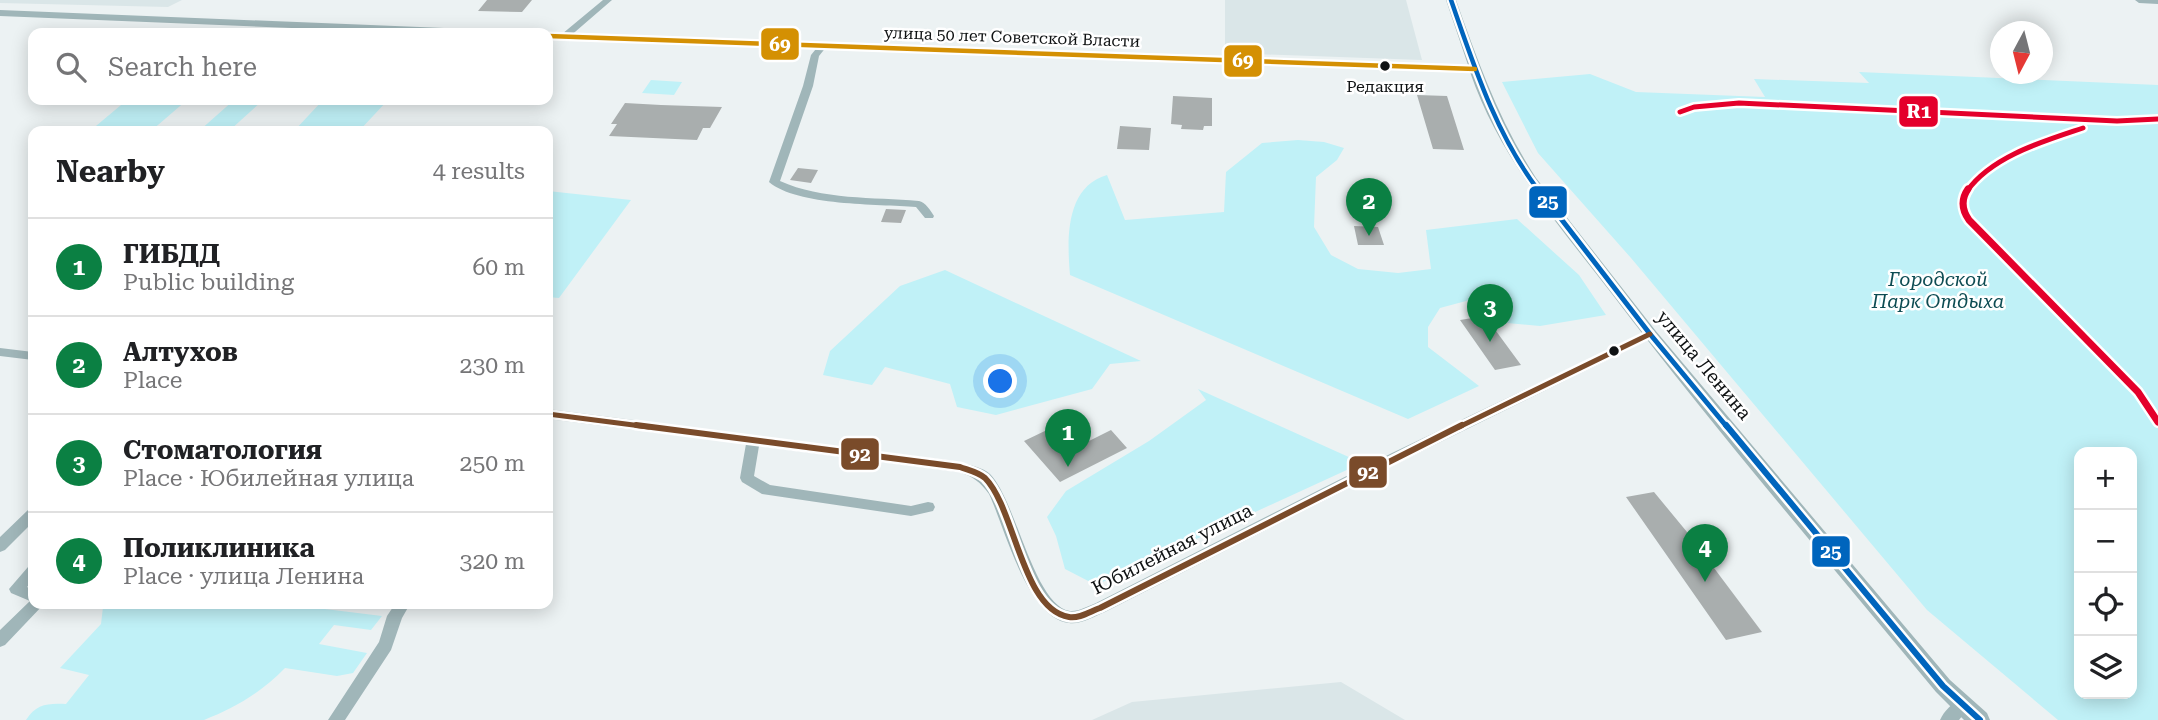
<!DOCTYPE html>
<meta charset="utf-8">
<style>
body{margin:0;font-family:"Roboto Serif",serif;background:#f6f6f6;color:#202124}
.controls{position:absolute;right:21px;bottom:21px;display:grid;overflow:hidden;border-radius:14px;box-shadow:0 4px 18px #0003}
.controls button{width:63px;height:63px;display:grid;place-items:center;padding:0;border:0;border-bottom:2px solid #e0e0e0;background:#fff;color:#202124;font:35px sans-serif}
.compass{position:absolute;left:1990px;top:21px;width:63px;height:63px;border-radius:50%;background:#fff;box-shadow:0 4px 18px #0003;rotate:187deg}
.you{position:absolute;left:1001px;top:382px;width:24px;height:24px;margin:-18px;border:5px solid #fff;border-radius:50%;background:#1a73e8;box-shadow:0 0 0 10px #1a73e833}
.badge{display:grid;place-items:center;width:46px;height:46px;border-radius:50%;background:#0b8043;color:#fff;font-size:23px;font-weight:700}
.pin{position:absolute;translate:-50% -58px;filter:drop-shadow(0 2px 4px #0008)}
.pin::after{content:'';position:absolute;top:37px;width:24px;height:21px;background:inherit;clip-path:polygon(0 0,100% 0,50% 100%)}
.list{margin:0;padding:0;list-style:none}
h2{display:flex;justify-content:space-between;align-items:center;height:91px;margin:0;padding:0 28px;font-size:30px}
h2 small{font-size:23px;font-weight:400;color:#757577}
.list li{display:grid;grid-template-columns:46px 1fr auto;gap:21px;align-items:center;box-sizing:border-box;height:98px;padding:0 28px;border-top:2px solid #e0e0e0}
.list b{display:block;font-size:26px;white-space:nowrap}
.list p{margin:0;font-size:23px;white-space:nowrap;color:#757577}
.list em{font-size:23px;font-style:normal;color:#757577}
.icon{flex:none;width:38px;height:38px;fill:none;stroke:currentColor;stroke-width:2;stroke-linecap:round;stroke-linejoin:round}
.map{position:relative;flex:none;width:2158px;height:720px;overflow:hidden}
.search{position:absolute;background:#fff;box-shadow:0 4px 18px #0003;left:28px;top:28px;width:525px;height:77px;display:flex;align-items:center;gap:18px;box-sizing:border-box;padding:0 24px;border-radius:14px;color:#757577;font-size:26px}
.panel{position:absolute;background:#fff;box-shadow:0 4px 18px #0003;left:28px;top:126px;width:525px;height:483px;border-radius:14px}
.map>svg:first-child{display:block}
.built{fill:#dae6e8}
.green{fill:#c0f1f7;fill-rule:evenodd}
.building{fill:#a9aeae}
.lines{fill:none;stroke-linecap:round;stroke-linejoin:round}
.minor{fill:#a0b6b9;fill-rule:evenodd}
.tertiary{fill:#a0b6b9;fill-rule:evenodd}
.bus-1-far2-casing{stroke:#fff;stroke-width:9}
.bus-1-far1-casing{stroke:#fff;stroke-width:10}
.bus-1-casing{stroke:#fff;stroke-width:11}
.bus-2-casing{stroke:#fff;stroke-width:9}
.bus-3-far1-casing{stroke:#fff;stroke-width:10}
.bus-3-casing{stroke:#fff;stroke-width:11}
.bus-1-far2{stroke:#0065bd;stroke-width:4.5}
.bus-1-far1{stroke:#0065bd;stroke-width:5}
.bus-1{stroke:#0065bd;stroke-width:6}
.bus-2{stroke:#d49003;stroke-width:4.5}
.bus-3-far1{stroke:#7a4b2a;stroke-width:5}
.bus-3{stroke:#7a4b2a;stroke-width:6}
.rail-1-far1-casing{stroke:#fff;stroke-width:10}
.rail-1-casing{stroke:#fff;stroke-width:12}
.rail-1-far1{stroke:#e4002b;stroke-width:5}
.rail-1{stroke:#e4002b;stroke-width:7}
.bus-dot{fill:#0f1213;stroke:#fff;stroke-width:2.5}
.labels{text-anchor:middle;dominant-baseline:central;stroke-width:5;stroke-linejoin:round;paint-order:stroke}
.far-street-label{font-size:16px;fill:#0f1213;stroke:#fff}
.far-bus-label{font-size:16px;fill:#0f1213;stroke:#fff}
.park-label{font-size:19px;font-style:italic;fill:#0d4c53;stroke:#fff}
.street-label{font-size:19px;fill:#0f1213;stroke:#fff}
.line-badge{stroke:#fff;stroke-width:2.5}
.badge-label{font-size:19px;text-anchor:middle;font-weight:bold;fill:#fff}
</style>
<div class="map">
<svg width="2158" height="720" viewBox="0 0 2158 720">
<rect width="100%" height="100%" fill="#ecf2f3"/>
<path class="built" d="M0,0h182l-14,7 -168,-4z
M1225,0h181l16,60 -197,-7z
M1341,682l64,38h-313l40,-18z"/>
<path class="green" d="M1859,72l299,13v635h-100l-131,-110 -296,-352 -93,-105 -36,-71 88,-8 46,18 129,5 -11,-18 115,4zM2079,452h53v242h-53z
M651,80l31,2 -8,13 -32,-2z
M127,100h60l-36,31h-61z
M234,100h29l-34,31h-30z
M323,100h65l-29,31h-65z
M1298,140l26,2 20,6 -7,12 -21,17 -2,50 17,28 27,14 40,4 33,-4 -5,-39 91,-11 62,56 27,40 -66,11 -33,-3 -15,-19 -11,-7 -41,11 -12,19v20l51,39 -71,33 -338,-144c-3,-35 -5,-88 37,-100l18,45 99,-8 2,-40 36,-29z
M548,191l83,9 -72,98 -11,-1z
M945,270l196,91 -31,3 -18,25 -96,26 -39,-8 -7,-23 -65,-17 -13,18 -49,-10 7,-24 70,-65z
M1198,389l164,74 -266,122 -31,-16 -9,-33 -9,-19 19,-26 83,-50 57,-41z
M106,604h178l98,12 -11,14 -37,-5 -15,19 48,9 -14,20 -16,3 -52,-8c-23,24 -50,40 -81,52h-178c10,-16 22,-17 40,-16l23,-29 -29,-7 41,-44 2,-17z"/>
<path class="building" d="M487,0h45l-10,12 -44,-1z
M1417,95l30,1 17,54 -31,-1z
M1173,96l39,2v28h-8l-1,4 -22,-1 1,-4 -11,-1z
M625,103l36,2 61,2 -12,21h-7l-6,12 -88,-4 8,-12h-6z
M1120,126l31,2 -2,22 -32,-1z
M798,168l20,2 -7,13 -21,-3z
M886,209l20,1 -5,13 -20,-1z
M1354,226l24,1 6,18h-26z
M1485,316l36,49 -26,5 -35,-50z
M1049,429l20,22 42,-21 16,18 -67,34 -36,-41z
M1654,492l33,40 75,100 -36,8 -100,-143z"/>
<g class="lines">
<path class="minor" d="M603,0h9l-44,38h-6v-4z
M2135,0h23v4l-19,-1z
M823,43l4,3 -8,10 -6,30 -33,95c42,19 93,16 139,20 6,1 12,10 15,15l-1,2h-8l-9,-11c-38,-3 -119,-1 -147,-25l34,-96 8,-31 9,-11z
M1650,330l6,4 -2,3 -252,124 -297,151c-10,4 -25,13 -36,11 -42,-5 -64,-95 -80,-129 -9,-12 -15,-17 -30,-22l-200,-26 -5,30 16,9 141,21 17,-4 5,1 2,4 -2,4 -22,5 -149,-22 -20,-12 -2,-4 6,-34 -198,-25v-10l412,53c9,3 22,5 30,12 26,26 44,132 80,137 8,1 18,-5 26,-8l296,-150z
M0,348l33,4v8l-33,-4z
M33,509v13l-28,28 -5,2v-15l28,-27z
M33,565v15l-6,7 6,3v14h11l-39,41 -5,2v-17l30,-29 -19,-8 -2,-4 19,-22z
M395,604h15l-8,14 -11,32 -46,70h-17l51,-78 8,-26z
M1962,699l6,2 2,5 -11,14h-19c4,-9 13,-18 22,-21z"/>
<path class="tertiary" d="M1446,0h10c22,62 44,123 80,178l119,152 295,350 37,33 3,7h-26l-28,-28c-109,-132 -221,-262 -324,-398 -54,-70 -113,-137 -142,-222l-922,-33v-6h-3h3l920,32z
M0,10l493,20 6,3h-83l-416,-17z"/>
<defs>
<path id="bus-1-far2" d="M1451,0c23,66 45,135 88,191"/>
<path id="bus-1-far1" d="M1538,189l112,145 77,93"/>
<path id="bus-1" d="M1726,425l217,261 37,34"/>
<path id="bus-2" d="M548,36l927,33"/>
<path id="bus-3-far1" d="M548,414l101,13
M1459,427l191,-93"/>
<path id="bus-3" d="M636,425l324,42c8,3 18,5 25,11 30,30 37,132 84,139 10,2 22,-6 31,-9l362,-183"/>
</defs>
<use href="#bus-1-far2" class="bus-1-far2-casing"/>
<use href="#bus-1-far1" class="bus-1-far1-casing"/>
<use href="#bus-1" class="bus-1-casing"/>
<use href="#bus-2" class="bus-2-casing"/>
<use href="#bus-3-far1" class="bus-3-far1-casing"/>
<use href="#bus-3" class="bus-3-casing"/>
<use href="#bus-1-far2" class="bus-1-far2"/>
<use href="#bus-1-far1" class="bus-1-far1"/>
<use href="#bus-1" class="bus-1"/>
<use href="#bus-2" class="bus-2"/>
<use href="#bus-3-far1" class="bus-3-far1"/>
<use href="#bus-3" class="bus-3"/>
<defs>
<path id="rail-1-far1" d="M1680,112l14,-5 45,-4 378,18 41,-2
M1967,191c25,-35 77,-50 116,-63"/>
<path id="rail-1" d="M1968,189c-7,10 -6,21 1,31l169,172 20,30"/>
</defs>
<use href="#rail-1-far1" class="rail-1-far1-casing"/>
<use href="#rail-1" class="rail-1-casing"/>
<use href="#rail-1-far1" class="rail-1-far1"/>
<use href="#rail-1" class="rail-1"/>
</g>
<g class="bus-dot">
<circle cx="1385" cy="66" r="6"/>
<circle cx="1614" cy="351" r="6"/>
</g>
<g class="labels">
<g class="far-street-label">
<text transform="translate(1012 37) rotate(2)">улица 50 лет Советской Власти</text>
</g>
<g class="far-bus-label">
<text x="1385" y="86">Редакция</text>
</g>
<g class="park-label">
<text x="1938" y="279">Городской<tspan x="1938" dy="22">Парк Отдыха</tspan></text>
</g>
<g class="street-label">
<text transform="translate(1704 365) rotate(50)">улица Ленина</text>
<text transform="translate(1172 549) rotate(-27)">Юбилейная улица</text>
</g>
</g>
<g class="line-badge">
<rect x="760" y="27" width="40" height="34" rx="7" fill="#d49003"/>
<rect x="1223" y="44" width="40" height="34" rx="7" fill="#d49003"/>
<rect x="1898" y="95" width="41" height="33" rx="7" fill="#e4002b"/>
<rect x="1528" y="185" width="40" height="34" rx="7" fill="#0065bd"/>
<rect x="840" y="437" width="40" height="34" rx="7" fill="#7a4b2a"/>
<rect x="1348" y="455" width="40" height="34" rx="7" fill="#7a4b2a"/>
<rect x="1811" y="535" width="40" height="33" rx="7" fill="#0065bd"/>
</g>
<g class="badge-label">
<text x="780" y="51">69</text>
<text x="1243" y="67">69</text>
<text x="1919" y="118">R1</text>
<text x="1548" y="208">25</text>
<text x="860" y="461">92</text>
<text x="1368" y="479">92</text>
<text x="1831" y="558">25</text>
</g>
</svg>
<div class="controls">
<button>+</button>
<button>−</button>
<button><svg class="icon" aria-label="locate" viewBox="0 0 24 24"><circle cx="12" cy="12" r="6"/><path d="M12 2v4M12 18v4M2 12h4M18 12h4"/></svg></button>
<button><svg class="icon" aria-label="layers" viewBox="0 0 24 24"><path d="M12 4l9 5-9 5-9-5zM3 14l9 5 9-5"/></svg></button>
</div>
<svg class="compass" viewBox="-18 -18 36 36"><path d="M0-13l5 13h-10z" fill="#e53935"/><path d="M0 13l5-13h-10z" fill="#757577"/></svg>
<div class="you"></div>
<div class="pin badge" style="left:1068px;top:467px">1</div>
<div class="pin badge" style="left:1369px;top:236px">2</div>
<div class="pin badge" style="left:1490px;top:342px">3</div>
<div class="pin badge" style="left:1705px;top:582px">4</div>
<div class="search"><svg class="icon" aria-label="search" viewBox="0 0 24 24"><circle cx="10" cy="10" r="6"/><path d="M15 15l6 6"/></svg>Search here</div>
<section class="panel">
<h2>Nearby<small>4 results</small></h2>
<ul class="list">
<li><span class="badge">1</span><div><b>ГИБДД</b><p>Public building</p></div><em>60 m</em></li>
<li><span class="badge">2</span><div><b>Алтухов</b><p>Place</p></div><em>230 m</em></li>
<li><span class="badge">3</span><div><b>Стоматология</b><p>Place · Юбилейная улица</p></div><em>250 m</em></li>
<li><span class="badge">4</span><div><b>Поликлиника</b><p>Place · улица Ленина</p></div><em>320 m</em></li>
</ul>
</section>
</div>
